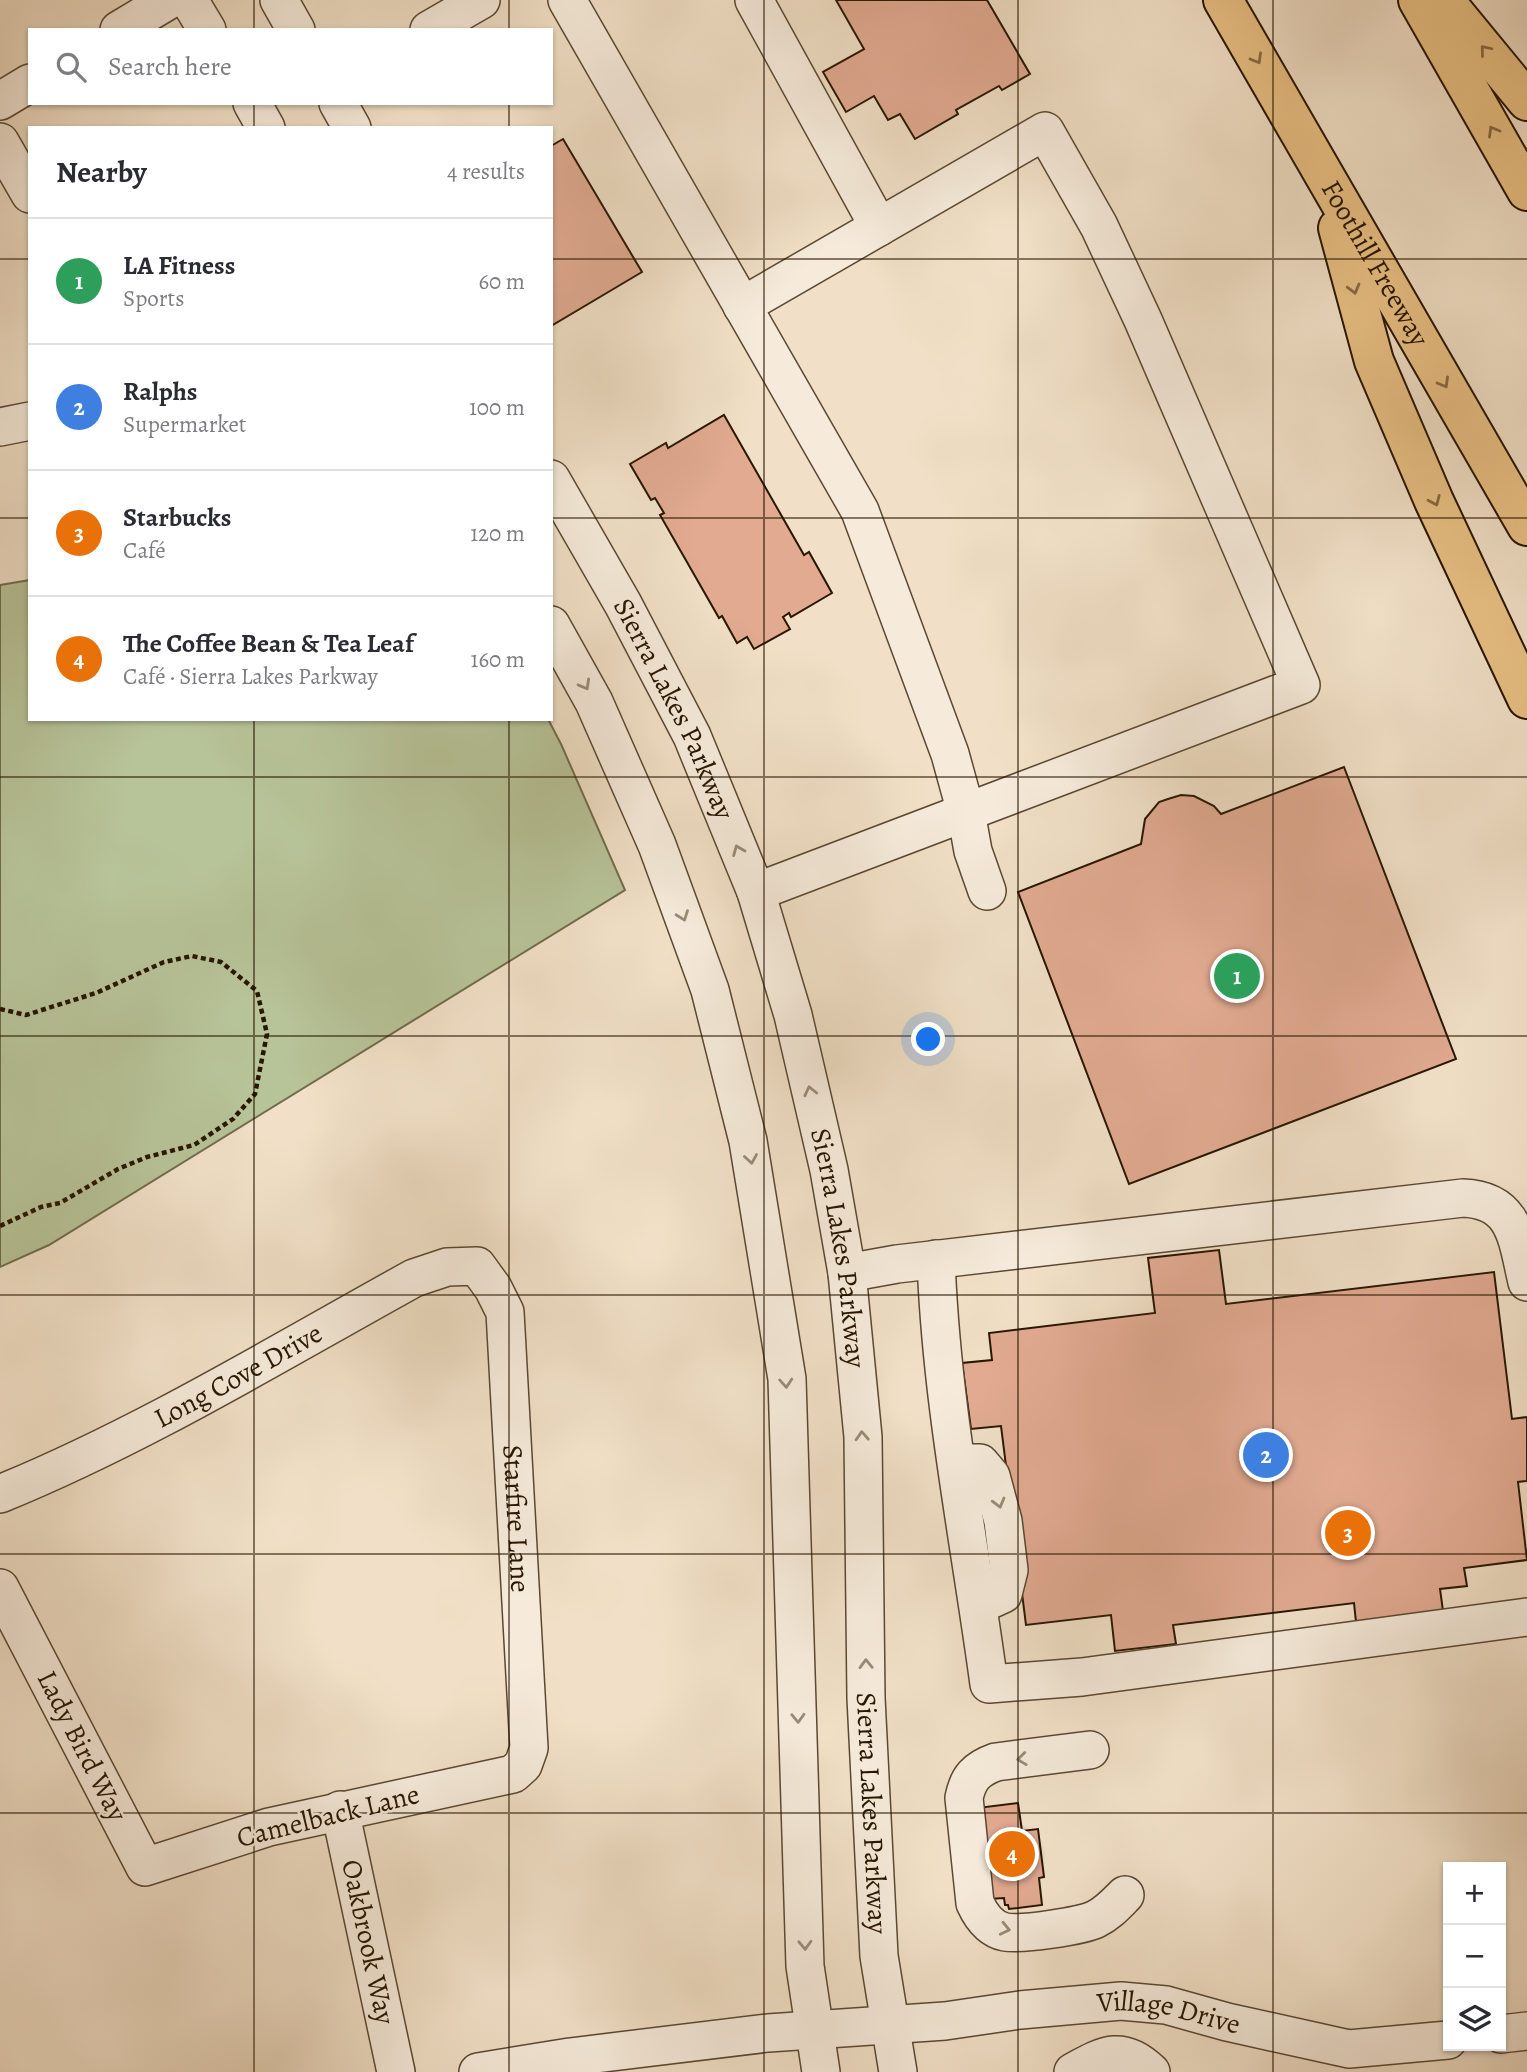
<!DOCTYPE html>
<meta charset="utf-8">
<style>
body{margin:0;font-family:Alegreya,serif;background:#f7f7f7;color:#2b2b33}
.controls{position:absolute;right:21px;bottom:21px;display:grid;overflow:hidden;border-radius:0px;box-shadow:0 2px 5px #0004}
.controls button{width:63px;height:63px;display:grid;place-items:center;padding:0;border:0;border-bottom:2px solid #e1e1e2;background:#fff;color:#2b2b33;font:35px sans-serif}
.you{position:absolute;left:929px;top:1040px;width:24px;height:24px;margin:-18px;border:5px solid #fff;border-radius:50%;background:#1a73e8;box-shadow:0 0 0 10px #1a73e833}
.badge{display:grid;place-items:center;width:46px;height:46px;border-radius:50%;background:#ea580c;color:#fff;font-size:23px;font-weight:700}
.pin{position:absolute;translate:-50% -50%;border:4px solid #fff;box-shadow:0 2px 7px #0006}
.list{margin:0;padding:0;list-style:none}
h2{display:flex;justify-content:space-between;align-items:center;height:91px;margin:0;padding:0 28px;font-size:30px}
h2 small{font-size:23px;font-weight:400;color:#7c7c81}
.list li{display:grid;grid-template-columns:46px 1fr auto;gap:21px;align-items:center;box-sizing:border-box;height:126px;padding:0 28px;border-top:2px solid #e1e1e2}
.list b{display:block;font-size:26px;white-space:nowrap}
.list p{margin:0;font-size:23px;white-space:nowrap;color:#7c7c81}
.list em{font-size:23px;font-style:normal;color:#7c7c81}
.icon{flex:none;width:38px;height:38px;fill:none;stroke:currentColor;stroke-width:2;stroke-linecap:round;stroke-linejoin:round}
.map{position:relative;flex:none;width:1527px;height:2072px;overflow:hidden}
.search{position:absolute;background:#fff;box-shadow:0 2px 5px #0004;left:28px;top:28px;width:525px;height:77px;display:flex;align-items:center;gap:18px;box-sizing:border-box;padding:0 24px;border-radius:0px;color:#7c7c81;font-size:26px}
.panel{position:absolute;background:#fff;box-shadow:0 2px 5px #0004;left:28px;top:126px;width:525px;height:595px;border-radius:0px}
.map>svg:first-child{display:block}
.green{fill:#b7c398;stroke:#706c4c;stroke-width:2}
.building{fill:#e1aa91;stroke:#281600;stroke-width:2}
.lines{fill:none;stroke-linecap:round;stroke-linejoin:round}
.minor-casing{stroke:#5a4832;stroke-width:40}
.highway-casing{stroke:#281600;stroke-width:42}
.path{stroke:#281600;stroke-width:4.5;stroke-dasharray:5 3.5;stroke-linecap:butt}
.minor{stroke:#f6ebdb;stroke-width:37}
.highway{stroke:#e8c084;stroke-width:38}
.oneway{stroke:#886b42}
.oneway2{stroke:#998b78}
.grid{fill:none;stroke:#281600;stroke-width:2;stroke-opacity:0.55}
.labels{text-anchor:middle;dominant-baseline:central;stroke-width:5;stroke-linejoin:round;paint-order:stroke}
.street-label{font-size:28px;fill:#281600;stroke:#f6ebdb}
</style>
<div class="map">
<svg width="1527" height="2072" viewBox="0 0 1527 2072">
<rect width="100%" height="100%" fill="#f1e0c7"/>
<filter id="stains"><feTurbulence type="fractalNoise" baseFrequency=".00286" numOctaves="4"/><feColorMatrix values="0 0 0 0 .2 0 0 0 0 .09 0 0 0 0 .02 0 0 0 .5 -.17"/></filter>
<radialGradient id="worn" r=".72"><stop offset=".6" stop-color="#630" stop-opacity="0"/><stop offset="1" stop-color="#630" stop-opacity=".3"/></radialGradient>
<path class="green" d="M30,580v139h518l13,25 64,146 -576,355 -49,22v-682z"/>
<path class="building" d="M836,0h151l43,74 -28,16 -3,-4 -43,24 2,4 -43,25 -15,-25 -12,6 -14,-24 -28,16 -23,-40 41,-23z
M563,139l79,133 -91,54v-180z
M724,415l80,140 5,-3 23,41 -41,24 -2,-4 -6,4 7,12 -36,20 -7,-12 -10,6 -15,-27 -3,2 -59,-103 4,-2 -9,-15 -4,2 -21,-36 36,-21 2,5z
M1344,767l112,292 -327,125 -111,-292 123,-48 4,-25 14,-17 9,-3 13,-4 13,1 20,10 7,8z
M1219,1250l7,54 268,-32 18,147 15,-2v64l-9,1 9,78 -63,8 3,18 -27,3 3,22 -87,11 -2,-19 -181,22 3,19 -61,7 -4,-36 -85,10 -25,-199 -30,3 -9,-66 30,-3 -3,-27 166,-20 -7,-55z
M1018,1803l4,28 16,-2 6,48 -5,1 3,27 -33,4 -1,-4h-3l-1,-7 -15,1 -12,-91z"/>
<g class="lines">
<defs>
<g id="minor">
<path d="M189,0l18,30"/>
<path d="M279,0l17,30"/>
<path d="M567,0l293,511 90,243 16,58 7,39 14,40"/>
<path d="M754,0l125,227"/>
<path d="M119,30l50,-30"/>
<path d="M429,30l52,-30"/>
<path d="M0,101l30,-18"/>
<path d="M252,103l14,25"/>
<path d="M338,103l14,25"/>
<path d="M0,142l30,52"/>
<path d="M742,306l303,-175 54,95 44,94 158,365 -545,207"/>
<path d="M0,427l30,-6"/>
<path id="s1" d="M551,479l72,125 69,132 64,156 37,123 36,155 18,103 16,164 3,261 13,258 19,116"/>
<path d="M551,625l43,77 63,143 53,145 38,151 39,238 18,587 16,106"/>
<path d="M936,1259c5,143 34,284 53,425l93,-7 445,-60"/>
<path d="M847,1273l50,-9 566,-66c53,2 54,42 64,84"/>
<path d="M957,1463h23l11,13 12,45 6,49 -6,24 -24,11"/>
<path id="s2" d="M0,1494c144,-59 278,-141 414,-216l33,-11 30,-1 16,22 12,24 24,436 -6,17 -10,9 -244,53 -124,40 -145,-279"/>
<path d="M1090,1750l-94,12c-20,7 -28,16 -32,36l11,105c6,13 15,26 30,29 16,3 77,-6 91,-13 12,-6 20,-15 29,-24"/>
<path id="s3" d="M340,1810l56,262"/>
<path d="M1501,2034l26,-3"/>
<path id="s4" d="M478,2072l92,-15 198,-24 177,-12 75,-11 101,-9 45,4 61,17 122,27 99,-9"/>
<path d="M1073,2072c31,-17 49,-28 78,0"/>
</g>
<g id="highway">
<path id="s5" d="M1223,0l304,526"/>
<path d="M1418,0l109,191"/>
<path d="M1444,0l83,101"/>
<path d="M1338,228l36,133 60,140 93,198"/>
</g>
</defs>
<use href="#minor" class="minor-casing"/>
<use href="#highway" class="highway-casing"/>
<path class="path" d="M0,1009l26,6 70,-22 68,-31 28,-6 29,6 36,29 10,43 -12,60 -22,25 -39,26 -47,12 -29,12 -58,34 -19,4 -41,19"/>
<use href="#minor" class="minor"/>
<use href="#highway" class="highway"/>
</g>
<defs><path id="oneway-chevron" d="M-2-3.5L2.5 0L-2 3.5" fill="none" stroke-width="1.6" stroke-linecap="round" stroke-linejoin="round" transform="scale(1.75)"/></defs>
<g class="oneway">
<use href="#oneway-chevron" transform="translate(1485 50) rotate(-130)"/>
<use href="#oneway-chevron" transform="translate(1257 59) rotate(60)"/>
<use href="#oneway-chevron" transform="translate(1493 131) rotate(-120)"/>
<use href="#oneway-chevron" transform="translate(1354 289) rotate(75)"/>
<use href="#oneway-chevron" transform="translate(1444 383) rotate(60)"/>
<use href="#oneway-chevron" transform="translate(1435 501) rotate(66)"/>
</g>
<g class="oneway2">
<use href="#oneway-chevron" transform="translate(585 685) rotate(61)"/>
<use href="#oneway-chevron" transform="translate(738 850) rotate(-112)"/>
<use href="#oneway-chevron" transform="translate(683 916) rotate(70)"/>
<use href="#oneway-chevron" transform="translate(810 1091) rotate(-103)"/>
<use href="#oneway-chevron" transform="translate(751 1159) rotate(81)"/>
<use href="#oneway-chevron" transform="translate(786 1383) rotate(86)"/>
<use href="#oneway-chevron" transform="translate(862 1436) rotate(-93)"/>
<use href="#oneway-chevron" transform="translate(999 1503) rotate(75)"/>
<use href="#oneway-chevron" transform="translate(866 1664) rotate(-91)"/>
<use href="#oneway-chevron" transform="translate(798 1718) rotate(88)"/>
<use href="#oneway-chevron" transform="translate(1022 1759) rotate(173)"/>
<use href="#oneway-chevron" transform="translate(1005 1929) rotate(13)"/>
<use href="#oneway-chevron" transform="translate(805 1945) rotate(88)"/>
</g>
<path class="grid" d="M254,0v30M509,0v30M764,0v2072M1018,0v2072M1273,0v2072M254,103v25M509,103v25M0,259h30M551,259h976M0,518h30M551,518h976M254,719v1353M509,719v1353M0,777h1527M0,1036h1527M0,1295h1527M0,1554h1527M0,1813h1527"/>
<g class="labels">
<g class="street-label">
<text stroke="none"><textPath href="#s5" startOffset="304">Foothill Freeway</textPath></text>
<text stroke="none"><textPath href="#s1" startOffset="261">Sierra Lakes Parkway</textPath></text>
<text stroke="none"><textPath href="#s1" startOffset="828">Sierra Lakes Parkway</textPath></text>
<text stroke="none"><textPath href="#s2" startOffset="266">Long Cove Drive</textPath></text>
<text stroke="none"><textPath href="#s2" startOffset="793">Starfire Lane</textPath></text>
<text transform="translate(82 1746) rotate(63)">Lady Bird Way</text>
<text stroke="none"><textPath href="#s1" startOffset="1395">Sierra Lakes Parkway</textPath></text>
<text transform="translate(328 1816) rotate(-14)">Camelback Lane</text>
<text stroke="none"><textPath href="#s3" startOffset="135">Oakbrook Way</textPath></text>
<text stroke="none"><textPath href="#s4" startOffset="696">Village Drive</textPath></text>
</g>
</g>
<rect width="100%" height="100%" filter="url(#stains)"/>
<rect width="100%" height="100%" fill="url(#worn)"/>
</svg>
<div class="controls">
<button>+</button>
<button>−</button>
<button><svg class="icon" aria-label="layers" viewBox="0 0 24 24"><path d="M12 4l9 5-9 5-9-5zM3 14l9 5 9-5"/></svg></button>
</div>
<div class="you"></div>
<div class="pin badge" style="left:1237px;top:976px;background:#2e9e5b">1</div>
<div class="pin badge" style="left:1266px;top:1455px;background:#3f7fe0">2</div>
<div class="pin badge" style="left:1348px;top:1533px;background:#e8710a">3</div>
<div class="pin badge" style="left:1012px;top:1854px;background:#e8710a">4</div>
<div class="search"><svg class="icon" aria-label="search" viewBox="0 0 24 24"><circle cx="10" cy="10" r="6"/><path d="M15 15l6 6"/></svg>Search here</div>
<section class="panel">
<h2>Nearby<small>4 results</small></h2>
<ul class="list">
<li><span class="badge" style="background:#2e9e5b">1</span><div><b>LA Fitness</b><p>Sports</p></div><em>60 m</em></li>
<li><span class="badge" style="background:#3f7fe0">2</span><div><b>Ralphs</b><p>Supermarket</p></div><em>100 m</em></li>
<li><span class="badge" style="background:#e8710a">3</span><div><b>Starbucks</b><p>Café</p></div><em>120 m</em></li>
<li><span class="badge" style="background:#e8710a">4</span><div><b>The Coffee Bean &amp; Tea Leaf</b><p>Café · Sierra Lakes Parkway</p></div><em>160 m</em></li>
</ul>
</section>
</div>
